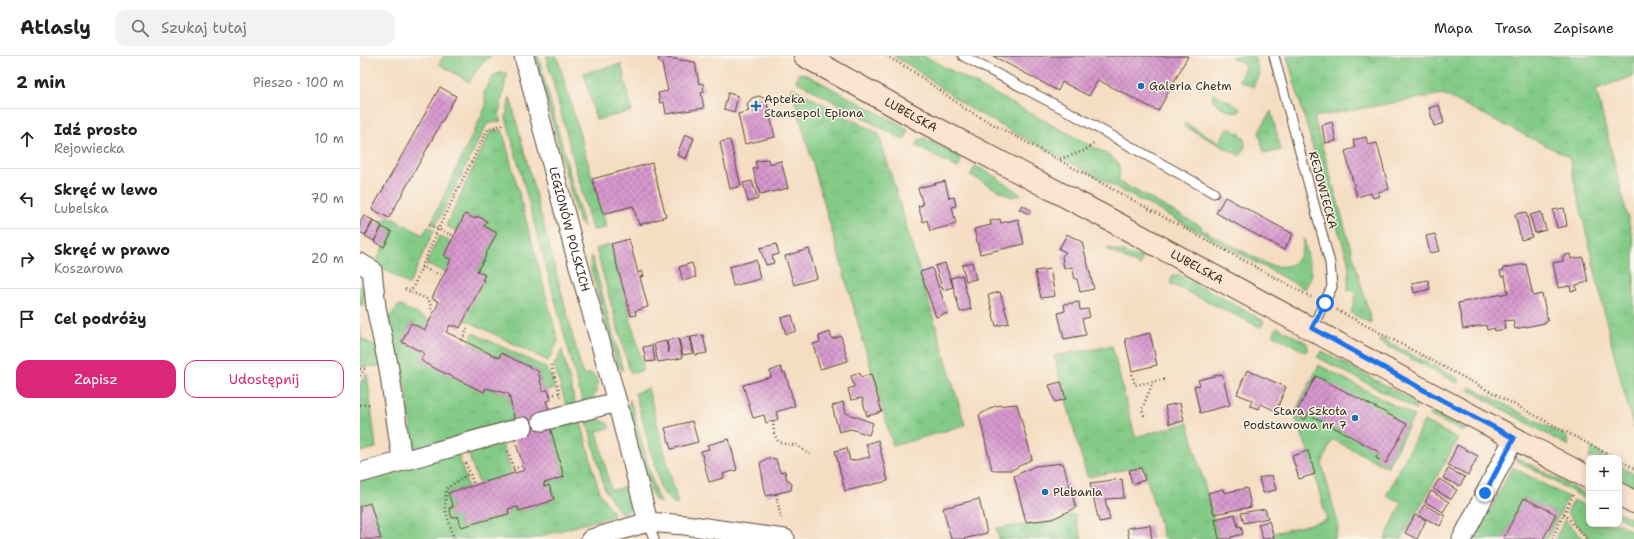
<!DOCTYPE html>
<html lang="pl">
<meta charset="utf-8">
<style>
body{margin:0;font-family:"Shantell Sans",sans-serif;background:#f2f2f2;color:#202124}
.controls{position:absolute;right:12px;bottom:12px;display:grid;overflow:hidden;border-radius:8px;box-shadow:0 2px 10px #0003}
.controls button{width:36px;height:36px;display:grid;place-items:center;padding:0;border:0;border-bottom:1px solid #e0e0e0;background:#fff;color:#202124;font:20px sans-serif}
.stop{position:absolute;width:12px;height:12px;margin:-9px;border:3px solid #1a73e8;border-radius:50%;background:#fff}
.stop.end{background:#1a73e8;border-color:#fff;box-shadow:0 1px 4px #0008}
.list{margin:0;padding:0;list-style:none}
h2{display:flex;justify-content:space-between;align-items:center;height:52px;margin:0;padding:0 16px;font-size:17px}
h2 small{font-size:13px;font-weight:400;color:#757577}
.list li{display:grid;grid-template-columns:26px 1fr auto;gap:12px;align-items:center;box-sizing:border-box;height:60px;padding:0 16px;border-top:1px solid #e0e0e0}
.list b{display:block;font-size:15px;white-space:nowrap}
.list p{margin:0;font-size:13px;white-space:nowrap;color:#757577}
.list em{font-size:13px;font-style:normal;color:#757577}
.actions{display:flex;gap:8px;padding:12px 16px}
.actions a{flex:1;padding:9px 0;border:1px solid #db2777;border-radius:12px;text-align:center;font-size:14px;color:#db2777}
.actions .main{background:#db2777;color:#fff}
.icon{flex:none;width:22px;height:22px;fill:none;stroke:currentColor;stroke-width:2;stroke-linecap:round;stroke-linejoin:round}
.map{position:relative;flex:none;width:1274px;height:483px;overflow:hidden}
header{display:flex;align-items:center;gap:24px;box-sizing:border-box;height:56px;padding:0 20px;background:#fff;border-bottom:1px solid #e0e0e0}
header strong{font-size:19px}
nav{display:flex;gap:22px;margin-inline-start:auto;font-size:14px}
.search{width:280px;height:36px;background:#f2f2f2;display:flex;align-items:center;gap:10px;box-sizing:border-box;padding:0 14px;border-radius:12px;color:#757577;font-size:15px}
main{display:flex}
aside{flex:1;background:#fff}
.map>svg:first-child{display:block}
.grass{fill:url(#grass-tufts);stroke:#5f7a52}
.garden{fill:url(#garden-furrows);stroke:#5f7a52}
.building{fill:url(#building-cross-hatch)}
.lines{fill:none;stroke-linecap:round;stroke-linejoin:round}
.lane-casing{stroke:#574537;stroke-width:11}
.street-casing{stroke:#574537;stroke-width:21}
.secondary-casing{stroke:#574537;stroke-width:24}
.path{stroke:#574537;stroke-width:2.5;stroke-dasharray:1 3;stroke-linecap:butt}
.lane{stroke:#fff;stroke-width:9}
.street{stroke:#fff;stroke-width:19}
.secondary{stroke:#fde4d1;stroke-width:22}
.route{stroke:#1a73e8;stroke-width:5}
.poi-dot{fill:#1f6fb2;stroke:#fbf7ec;stroke-width:1.5}
.labels{text-anchor:middle;dominant-baseline:central;stroke-width:3;stroke-linejoin:round;paint-order:stroke}
.poi-label{font-size:12px;fill:#3b2a1e;stroke:#fbf7ec;text-anchor:start}
.street-label{font-size:12px;fill:#3b2a1e;stroke:#fbf7ec}
</style>
<header>
<strong>Atlasly</strong>
<div class="search"><svg class="icon" aria-label="search" viewBox="0 0 24 24"><circle cx="10" cy="10" r="6"/><path d="M15 15l6 6"/></svg>Szukaj tutaj</div>
<nav><a>Mapa</a><a>Trasa</a><a>Zapisane</a></nav>
</header>
<main>
<aside>
<h2>2 min<small>Pieszo · 100 m</small></h2>
<ul class="list">
<li><svg class="icon" aria-label="ahead" viewBox="0 0 24 24"><path d="M12 20V5M6 11l6-6 6 6"/></svg><div><b>Idź prosto</b><p>Rejowiecka</p></div><em>10 m</em></li>
<li><svg class="icon" aria-label="left" viewBox="0 0 24 24"><path d="M17 20v-9H6M10 6l-5 5 5 5"/></svg><div><b>Skręć w lewo</b><p>Lubelska</p></div><em>70 m</em></li>
<li><svg class="icon" aria-label="right" viewBox="0 0 24 24"><path d="M7 20v-9h11M14 6l5 5-5 5"/></svg><div><b>Skręć w prawo</b><p>Koszarowa</p></div><em>20 m</em></li>
<li><svg class="icon" aria-label="arrive" viewBox="0 0 24 24"><path d="M6 21V4h12l-3 4 3 4H6"/></svg><div><b>Cel podróży</b></div></li>
</ul>
<div class="actions"><a class="main">Zapisz</a><a>Udostępnij</a></div>
</aside>
<div class="map">
<svg width="1274" height="483" viewBox="0 0 1274 483">
<defs>
<pattern id="grass-tufts" width="24" height="20" patternUnits="userSpaceOnUse"><rect width="24" height="20" fill="#83cb87"/><path d="M3 7l-1-3M5 7V3M7 7l1-3M15 17l-1-3M17 17v-4M19 17l1-3" fill="none" stroke="#72ae74"/></pattern>
<pattern id="garden-furrows" width="10" height="10" patternUnits="userSpaceOnUse"><rect width="10" height="10" fill="#83cb87"/><path d="M-1 1l2-2M0 10L10 0M9 11l2-2" fill="none" stroke="#72ae74"/></pattern>
<pattern id="building-cross-hatch" width="8" height="8" patternUnits="userSpaceOnUse"><rect width="8" height="8" fill="#d798ce"/><path d="M0 0l8 8M0 8l8-8" fill="none" stroke="#b07ca7"/></pattern>
</defs>
<rect width="100%" height="100%" fill="#fbf7ec"/>
<filter id="ink" filterUnits="userSpaceOnUse"><feTurbulence type="fractalNoise" baseFrequency=".025" numOctaves="2"/><feDisplacementMap in="SourceGraphic" scale="8" xChannelSelector="R" yChannelSelector="G"/><feConvolveMatrix kernelMatrix="1 2 1 2 8 2 1 2 1" color-interpolation-filters="sRGB"/></filter>
<filter id="wash" filterUnits="userSpaceOnUse"><feTurbulence type="fractalNoise" baseFrequency=".012" numOctaves="4" result="noise"/><feDisplacementMap in="SourceGraphic" scale="16" xChannelSelector="R" yChannelSelector="G"/><feGaussianBlur stdDeviation="0.9" result="paint"/><feColorMatrix in="noise" values="0 0 0 0 0 0 0 0 0 0 0 0 0 0 0 0 0 1.4 0 .05"/><feComposite in="paint" operator="in"/></filter>
<g filter="url(#wash)">
<rect width="100%" height="100%" fill="#f5ddc2"/>
<path class="grass" d="M84,0h47l-11,9 -11,17 -30,-18z
M175,0h3l46,171 -6,-7z
M186,0h11l50,172 -15,2z
M533,0h31l188,101c9,8 9,14 6,24l84,46 -1,2 68,36c24,5 32,-3 35,-27l8,38 -7,13 -336,-181 -60,-43z
M873,0h21l5,18 -6,13 -14,-7 7,-15 -14,-7z
M927,0h347v20l-38,13 38,154v186l-23,-87 -42,-185 -126,-63 -129,23 58,207 -21,-11 5,-21 -8,-2 1,-22 -2,-12 -21,-62z
M140,17h7l-8,41 2,7 -14,3 -51,101 -5,-2 55,-117 -2,-15 10,-16z
M443,17l104,55 1,4 -4,8 -108,-59 2,-7z
M431,31l88,47 86,291 -72,21z
M853,37l28,15 -2,4c-7,2 -23,-7 -27,-13z
M150,41l73,278 6,-2 7,4c3,13 0,22 -13,27l-77,-286z
M911,55l10,39 -12,3 -5,-1 -5,-20z
M825,67l34,19 9,-15 16,10 1,10 -5,9 -56,-30z
M142,73l56,212 -10,20 -84,-42 21,-44 -8,-4 9,-14 -1,-1 12,-23 -13,-7 2,-5 -9,-5 -2,3 -10,-5 -8,17 -11,-5 44,-94z
M564,82l36,19 1,4 -3,7 -42,-22 3,-6z
M616,110l20,11 25,18 -10,2 -41,-22z
M32,162l31,17 5,-9 6,4 -25,55 -34,-22 17,-31 -14,-9 3,-3z
M79,180l12,6 -7,14 7,4 -6,12 -19,-8z
M251,188l33,126 -10,3 -4,-1 -34,-123z
M748,192l34,10 -2,8 -32,-16z
M232,200l31,115 -6,-5 -27,-101z
M818,218l86,47 -3,6 -3,-1 -87,-42 -1,-2 3,-6z
M0,230l5,2 -2,17h-3z
M39,249l30,15 -4,10 -14,-7 -9,19 22,11 -3,7 63,32 2,-4 23,6 6,29 -101,27 -9,-67 -8,-6 -8,-59z
M0,271l1,11 17,10 3,18 -21,1z
M917,271l30,16 1,5 -2,4 -33,-17z
M113,277l75,36 7,20 -12,2 -5,-20 -37,-18 -2,5 -30,-15z
M1020,282l79,41v2l-2,2 -77,-41z
M752,290l23,91 53,-14 31,116h-55l-21,-73 -56,11 -33,-121z
M202,294l14,57 -9,1 -13,-43z
M962,295l94,51v7l-99,-52z
M959,309l95,51 -27,51 -55,-28 -10,25 17,64 -5,11h-59l-1,-6 53,-13 -19,-69 -14,-37z
M7,317l9,75 -16,4v-69z
M1111,331l95,49 3,7 -1,3 -99,-56z
M288,332l30,116 -5,-1 -11,-11 -27,-99z
M270,343l26,95 5,10 -6,-4 -4,-8 -23,-84z
M1072,355h1l34,18 -2,2h-4l-30,-15 -1,-3z
M239,363l8,4 3,5 -13,3 14,59 15,-3 5,19 -4,6 -3,1 -4,-1 -15,-22 -18,-69z
M1064,365l34,18 -56,100h-17l17,-37 -16,-6z
M221,366l18,70 14,21 -1,3 -81,23h-150l-11,-35 -10,2v-26l98,-27 10,34 -20,6 5,14 -4,1 3,9 6,-1 3,11 47,-13 1,-1 -1,-4 10,-2 1,4 29,-9 5,-3 -4,-14 -5,2v-4l20,-6 -14,-50z
M141,385l11,33 -33,10 -12,-34z
M1232,392l16,10h-19z
M1156,402h2l71,38v5l-75,-42z
M1259,409l15,9v12l-15,-8z
M1152,411l56,30 -21,42h-4l13,-25 -32,-16 -21,41h-27z
M1214,444l15,8v16h30l15,8v7h-44l-23,-26z
M1259,456l15,8v6l-15,-9z
M714,458l8,25h-83l-3,-11 57,-6z
M1205,464l18,19h-28z"/>
<path class="garden" d="M261,8l11,47 -36,9 -12,-47z"/>
<g id="blocks">
<path class="building" d="M302,0h3l2,2 28,4 4,22 4,-1 1,9 -3,1 3,15 -38,6 -2,-12 -4,1 -2,-10 10,-2 -6,-27 -4,-4z
M633,0h195l-30,55 -60,-31 -9,16 -27,-14 -4,9z
M80,31l16,9 -67,122 -17,-9z
M368,37l10,3 -4,16 -10,-3z
M399,40l7,3 9,38 -30,7 -7,-30 11,-3 -2,-7 5,-6z
M1079,49l5,18 -10,3 -5,-18z
M972,66l4,19 -11,2 -3,-18z
M325,78l9,4 -8,21 -9,-4z
M1006,81l2,8 9,-2 12,46 -11,3 2,4 -7,2 -2,-5 -14,4 -12,-46 10,-3 -2,-8z
M370,84l11,46 -11,3 -10,-47z
M408,103l1,5 12,-3 7,27 -28,7 -7,-26 4,-1 -2,-6z
M292,107l14,53 -4,1 1,1 -24,7 -6,-19 -30,8 -11,-35z
M392,125l6,18 -10,3 -5,-19z
M585,125l4,17 5,-1 2,9 -4,1 4,17 -26,7 -3,-11 -4,2 -5,-16 5,-1 -5,-17z
M865,141l68,37 -9,16 -68,-37z
M662,149l9,5 -2,4 -10,-5z
M1204,152l3,18 -10,2 -4,-18z
M1166,156l6,25 -11,3 -6,-26z
M1181,156l5,18 -11,3 -5,-18z
M105,158l10,5 2,-3 10,5 -3,5 13,7 -12,23h1l-9,15 8,4 -3,5h2l-24,48 -6,-3 -1,2 -3,-2 -4,7 53,26 2,-5 37,18 5,20 5,-1 3,10 -5,1 4,11v15l14,50 -20,6v4l5,-2 5,14 -6,3 -29,9 -1,-4 -10,2 1,5h-1l-47,13 -3,-11 -6,2 -3,-10 4,-1 -5,-14 77,-23 -11,-32 1,-15 -6,-29 -23,-6 -2,4 -13,-6 -45,-22 -5,-4 3,-7 -22,-11 9,-19 14,7 14,-28 -7,-4 19,-38 -7,-4z
M4,160l9,4 -8,15 -5,-3v-10z
M640,163l1,4 17,-4 6,25 -44,10 -6,-25 17,-4 -1,-4z
M14,165l8,5 -8,15 -9,-5z
M22,171l10,5 -8,15 -10,-5z
M707,178l15,8 12,47 -14,3 -3,-13h-2l-3,-12 -8,2 -2,-13 4,-4 -7,-3z
M1075,178l5,17 -10,2 -4,-17z
M269,183l9,34 4,-2 2,5 -4,1 8,30 -13,4 1,4 -5,1 -20,-72z
M416,188l3,10 -7,2 2,7 -8,2 -6,-17z
M449,193l8,29 -23,7 -9,-29z
M1210,198l1,5 12,-2 5,25 -12,3 1,5 -6,1 -1,-5 -12,2 -5,-25 10,-2v-5z
M396,204l4,19 -27,7 -4,-19z
M612,206l4,17 -10,2 -4,-16z
M332,207l4,14 -13,4 -4,-14z
M585,207l8,24 -10,3 -8,-24z
M1166,208l7,32 9,-2 6,27h-3v2l-30,6 -2,-9 -9,1 1,8 -10,2 -1,-3 -7,2 -1,-5 -23,4 -5,-26 50,-10 -3,-17h-4l-1,-5 4,-1 -1,-2z
M572,212l16,45 -12,4 -16,-45z
M690,213l5,27 -14,2 -6,-27z
M602,219l9,34 -11,3 -9,-34z
M1068,224l2,9 -16,4 -2,-10z
M640,236l9,31 -13,3 -8,-31z
M719,246l1,8 8,-1 2,8 -8,2 4,16 -22,4 -6,-26 7,-2 -1,-7z
M432,259l4,16 -10,3 -5,-16z
M470,276l2,7 9,-3 7,25 -28,8 -7,-25 7,-2 -1,-6z
M790,277l7,32 -25,6 -7,-32z
M343,279l4,18 -12,2 -4,-18z
M330,281l3,16 -10,2 -4,-16z
M318,282l4,20 -24,4 -4,-18 12,-3 3,12 -2,-12z
M292,289l3,16 -9,1 -3,-15z
M421,311l2,6 2,-1 10,34 -19,6 2,7 -12,4 -2,-8 -11,3 -10,-33 28,-8 -1,-6z
M887,314l39,17 -10,24 -15,-7 -2,5 -9,-3 2,-6 -15,-6z
M500,317l1,4 10,-3 11,38 -15,4 -5,-18 -11,2 -3,-11 6,-2 -3,-11z
M862,318l8,31 -30,8 -6,-27 6,-1 -2,-5z
M956,320l91,48 -21,39 -10,-5 3,-6 -40,-22 -31,-16 -3,6 -10,-5z
M701,326l5,17 -11,3 -6,-17z
M483,346l3,11 27,10 -4,12 -18,-6 -12,3 -7,-26z
M820,347l4,18 -15,3 -4,-18z
M657,348l15,55 -20,11h-20l-13,-55 16,-9z
M332,365l6,21 -27,7 -6,-21z
M369,383l8,31 -14,4 1,4 -15,4 -8,-31 8,-2 -2,-4z
M518,384l10,41 -43,10 -10,-40 12,-3 3,13 20,-4 -4,-13z
M1097,389l21,11 -10,19 -20,-10z
M948,395l7,23 -16,5 -7,-23z
M408,402l8,1 3,10 1,3 5,-1 2,9h2l3,4 -1,6 -25,6 -6,-33z
M703,407l13,45 -24,11 -26,3 -12,-46 21,-10z
M781,412l4,12 -13,4 -3,-14z
M1088,413l17,8 -5,9 -17,-8z
M912,419l4,15 -13,3 -4,-15z
M762,423l2,19 -19,1 5,21 -11,2 -9,-39z
M1079,423l18,11 -6,9 -18,-10z
M887,432l4,19 -37,7 -6,-21 15,-4 1,4z
M1071,435l18,11 -6,10 -18,-10z
M1164,442l32,16 -13,25h-40z
M619,443l8,34 -23,6h-13l-8,-31z
M10,447l11,36h-21v-33z
M1064,449l21,11 -5,10 -21,-11z
M905,453l3,9 -24,5 -3,-10z
M875,458l3,13 3,-1 2,8 -12,3v2h-12l-4,-20z
M1055,459l11,5 -9,19 -12,-6z
M909,465l5,17 -11,1 -5,-15z
M790,469l2,14h-23l-2,-11z"/>
</g>
</g>
<g filter="url(#ink)">
<use href="#blocks" fill-opacity="0" stroke="#574537" stroke-width="1"/>
<g class="lines">
<defs>
<path id="lane" d="M603,0l106,56 145,81
M914,0l56,207 2,24 -20,41
M288,466l6,17"/>
<g id="street">
<path id="s1" d="M164,0l49,189 44,157 31,120"/>
<path d="M0,207l12,7 4,37 13,62 13,91"/>
<path d="M182,365l75,-19"/>
<path d="M0,417l163,-46"/>
<path d="M231,483l57,-17 37,3 100,14"/>
<path d="M1102,483l52,-101"/>
</g>
<g id="secondary">
<path id="s2" d="M445,0l115,64 183,96 328,178 158,84"/>
<path d="M1259,438l15,8"/>
</g>
</defs>
<use href="#lane" class="lane-casing"/>
<use href="#street" class="street-casing"/>
<use href="#secondary" class="secondary-casing"/>
<path class="path" d="M526,0l22,12 59,42 344,187
M700,103l24,-8 11,-8
M69,169l25,11
M61,211l22,9
M45,233l6,3
M977,254l278,148
M73,257l-4,-13 -18,-8 27,-63 50,-100 16,-5
M102,284l6,-13
M191,309l10,32
M0,313h8
M772,318l3,11 31,-6
M0,320l4,-6
M190,339l10,-2
M0,349l11,-1
M784,360l-2,-7 11,-27
M413,365l1,13 4,7 6,3 12,1 16,11
M148,395l7,22
M1259,404l15,8
M106,407l8,22
M153,413l10,-3
M416,438l5,24
M1204,458l23,25
M94,483l-9,-31 1,-19 23,-16
M1192,483l21,-44"/>
<use href="#lane" class="lane"/>
<use href="#street" class="street"/>
<use href="#secondary" class="secondary"/>
</g>
</g>
<g class="lines" filter="url(#ink)">
<path class="route" d="M965,247l-13,25 119,66 83,44 -29,55"/>
</g>
<g class="poi-dot">
<circle cx="781" cy="30" r="4"/>
<path d="M394 44h4v4h4v4h-4v4h-4v-4h-4v-4h4z"/>
<circle cx="995" cy="362" r="4"/>
<circle cx="685" cy="436" r="4"/>
</g>
<g class="labels">
<g class="poi-label">
<text x="789" y="30">Galeria Chełm</text>
<text x="404" y="43">Apteka<tspan x="404" dy="14">Stansepol Epiona</tspan></text>
<text x="987" y="355" text-anchor="end">Stara Szkoła<tspan x="987" dy="14">Podstawowa nr 7</tspan></text>
<text x="693" y="436">Plebania</text>
</g>
<g class="street-label">
<text stroke="none"><textPath href="#s2" startOffset="121">LUBELSKA</textPath></text>
<text transform="translate(963 134) rotate(75)">REJOWIECKA</text>
<text stroke="none"><textPath href="#s1" startOffset="179">LEGIONÓW POLSKICH</textPath></text>
<text stroke="none"><textPath href="#s2" startOffset="445">LUBELSKA</textPath></text>
</g>
</g>
</svg>
<div class="controls">
<button>+</button>
<button>−</button>
</div>
<div class="stop" style="left:965px;top:247px"></div>
<div class="stop end" style="left:1125px;top:437px"></div>
</div>
</main>
